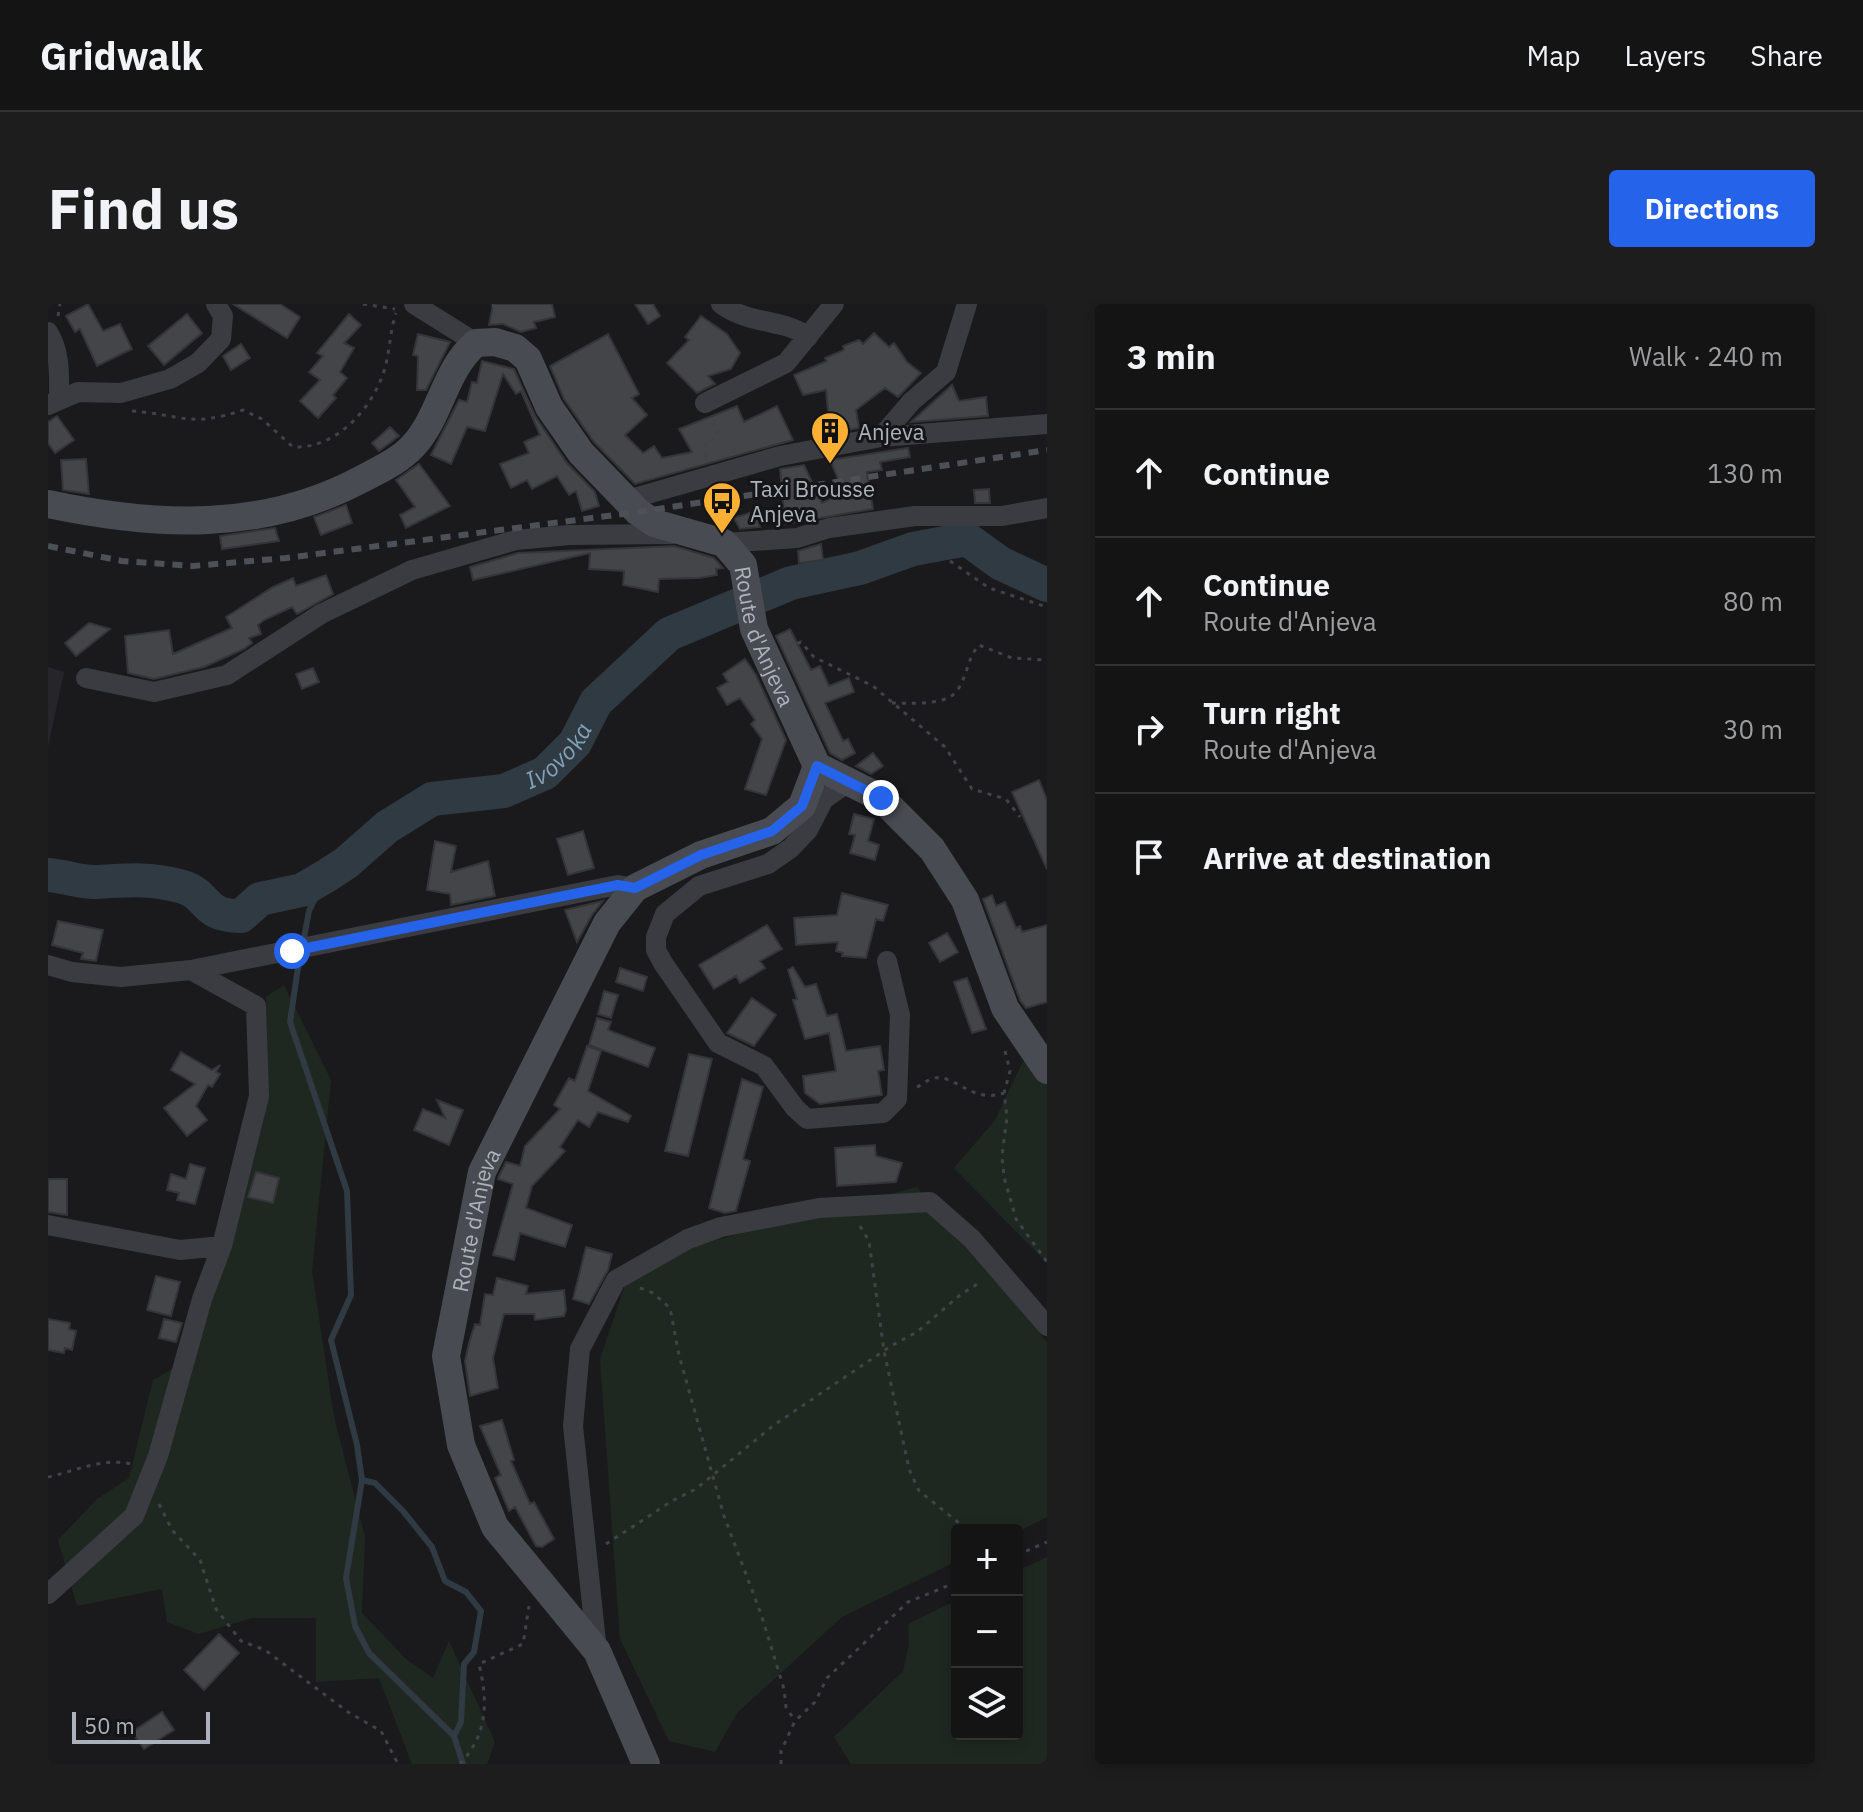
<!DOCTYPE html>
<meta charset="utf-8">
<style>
body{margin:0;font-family:"IBM Plex Sans",sans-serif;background:#1d1d1e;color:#f1f3f6}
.controls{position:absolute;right:24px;bottom:24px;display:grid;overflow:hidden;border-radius:8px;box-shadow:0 4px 12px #0003}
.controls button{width:72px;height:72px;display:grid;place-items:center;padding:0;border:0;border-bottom:2px solid #333334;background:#141415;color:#f1f3f6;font:40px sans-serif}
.scale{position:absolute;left:24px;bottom:20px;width:138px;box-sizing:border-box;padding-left:8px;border:4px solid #acb2bc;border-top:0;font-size:22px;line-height:28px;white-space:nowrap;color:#acb2bc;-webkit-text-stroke:6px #151517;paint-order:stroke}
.stop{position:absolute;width:24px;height:24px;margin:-18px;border:6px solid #2563eb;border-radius:50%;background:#fff}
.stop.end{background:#2563eb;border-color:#fff;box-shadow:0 2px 8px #0008}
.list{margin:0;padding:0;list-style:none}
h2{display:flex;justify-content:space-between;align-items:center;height:104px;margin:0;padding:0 32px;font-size:34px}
h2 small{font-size:26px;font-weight:400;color:#9d9ea0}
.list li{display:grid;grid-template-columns:52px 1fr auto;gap:24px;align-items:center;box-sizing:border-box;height:128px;padding:0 32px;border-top:2px solid #333334}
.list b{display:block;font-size:30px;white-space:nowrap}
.list p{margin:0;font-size:26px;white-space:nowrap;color:#9d9ea0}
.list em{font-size:26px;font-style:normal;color:#9d9ea0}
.icon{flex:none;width:44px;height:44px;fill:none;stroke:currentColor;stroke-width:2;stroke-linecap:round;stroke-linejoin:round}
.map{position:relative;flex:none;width:999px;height:1460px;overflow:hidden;border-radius:8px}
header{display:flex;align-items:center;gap:48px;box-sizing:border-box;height:112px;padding:0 40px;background:#141415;border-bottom:2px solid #333334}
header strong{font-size:38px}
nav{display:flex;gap:44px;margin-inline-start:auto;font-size:28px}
.intro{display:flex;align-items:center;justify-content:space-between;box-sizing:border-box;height:192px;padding:0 48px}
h1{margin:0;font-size:56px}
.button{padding:20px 36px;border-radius:8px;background:#2563eb;color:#fff;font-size:28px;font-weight:700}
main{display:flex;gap:48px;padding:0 48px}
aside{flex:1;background:#141415;border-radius:8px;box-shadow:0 4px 12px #0003}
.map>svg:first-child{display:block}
.built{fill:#26262a}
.green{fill:#1f2820}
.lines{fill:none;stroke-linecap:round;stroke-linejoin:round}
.stream{stroke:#2f3a42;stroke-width:6}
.river{stroke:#2f3a42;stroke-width:34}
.building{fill:#444549;stroke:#343439;stroke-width:2}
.path{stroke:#414349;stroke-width:3;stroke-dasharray:4 6;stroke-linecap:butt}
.street{stroke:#3b3c42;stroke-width:20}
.secondary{stroke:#494b52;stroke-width:28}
.rail{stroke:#4e5057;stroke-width:6;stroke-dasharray:10 8;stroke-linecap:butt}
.route{stroke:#2563eb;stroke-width:10}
.labels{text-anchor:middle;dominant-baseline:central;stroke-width:6;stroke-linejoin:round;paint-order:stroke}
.poi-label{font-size:22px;fill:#acb2bc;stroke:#151517;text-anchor:start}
.street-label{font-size:22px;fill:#acb2bc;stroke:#151517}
.water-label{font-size:24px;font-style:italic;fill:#82a1b8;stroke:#151517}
</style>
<header>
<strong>Gridwalk</strong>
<nav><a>Map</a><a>Layers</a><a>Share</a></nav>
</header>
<div class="intro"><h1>Find us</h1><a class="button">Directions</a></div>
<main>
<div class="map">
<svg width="999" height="1460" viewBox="0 0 999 1460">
<rect width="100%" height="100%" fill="#1a1a1c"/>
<path class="built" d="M0,363l16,5 -16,75z"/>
<path class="green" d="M236,681l47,95 -19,191 22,146 31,120 -3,76 44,46 27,19 16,-37 46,101 -8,22h-75l-33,-86 -63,4v-64h-64l-53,16 -32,-12 -5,-33 -85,17 -19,-66 39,-41 32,-21 24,-98 42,-24 72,-274 -1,-85z
M999,739v220l-93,-95 41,-48 27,-57z
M869,883l130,155v175l-30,15 -60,-2v31l-115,56 -105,96 -22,39 -46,-11 -49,-102 -20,-280 25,-74 60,-37z
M999,1253v207h-196l-17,-27 69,-66 6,-27 -1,-20 49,-24v134h60v-163z"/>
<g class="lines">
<path class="stream" d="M255,639l6,-32 17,-35
M252,650l-10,68 57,169 4,104 -20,45 26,105 5,35 -16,98 9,48 14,27 85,83 9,28
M314,1176l13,3 28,28 29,36 13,34 21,11 15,19 -7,41 -10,12 -3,58 -7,14"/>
<path class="river" id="s1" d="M0,571c16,1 33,8 49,7 30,-2 57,-4 86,5 28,9 18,29 58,29l19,-17 42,-9 24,-14 20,-13 41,-36 45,-28 72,-8 41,-18 30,-30 21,-41 73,-68 122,-51 69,-15 53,-19 54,-10 33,24 47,22"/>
</g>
<path class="building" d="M40,0l15,27 17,-7 12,25 -35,17 -17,-37 -5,3 -9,-16z
M185,0h47l20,13 -13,21z
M445,0h59l3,13 -21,5 2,6 -15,4 -18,-8 -14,1z
M587,0h18l7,12 -12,8z
M139,10l15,19 -38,32 -16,-19z
M301,10l12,11 -17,18 10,5 -14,24 7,6 -14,17 3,3 -18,20 -18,-17 20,-21 -11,-8 14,-16 -6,-3z
M653,12l26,18 13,19 -9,16 -23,7 7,8 -18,9 -30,-30 22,-23 -4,-3z
M826,29l15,14 5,-4 13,19 14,11 -23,24 -13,-9 -29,22 3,18 -39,7 10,-3 -4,-42 -23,5 -9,-20 33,-14 -2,-3 19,-8 -1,-4 16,-6 4,4z
M370,30l32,8 -24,48h-9l1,-34 -5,-1z
M560,30l31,60 -7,4 15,17 -22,20 18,18 11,-7 8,12 30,-6 -13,-23 58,-23 7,16 33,-16 16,34 -158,44 -41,-42 -30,-43 -14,-33z
M193,40l9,14 -19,12 -8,-14z
M434,57l32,8 21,47 32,47 28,29 4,14 -17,5 -6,-20 -7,4 -12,-19 -25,13 -5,-9 -16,8 -11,-24 29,-11 -5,-11 16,-7 -19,-44 -5,3 -13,-20 -18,57 -18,-4 -16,37 -20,-9 28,-55 8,2 5,-20 5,1z
M904,81l7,16 27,-4 2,19 -77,6z
M9,112l17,24 -19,13 -7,-10v-21z
M342,123l9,9 -20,15 -7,-8z
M860,144l2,9 -30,5 2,8 -15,2 6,37 -88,15 -5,-55 24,-4 18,38 22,-10 -14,-33z
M38,155l3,35 -26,-4 -2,-30z
M371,160l31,42 -44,22 -6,-13 15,-8 -19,-27z
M941,185l1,14h-15l-1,-13z
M298,201l6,18 -31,12 -7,-18z
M707,207l5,16 -20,2 -6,-11z
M227,224l4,13 -57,8 -2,-13z
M773,240l2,16 -24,3 -1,-12z
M626,242l40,12 9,10 -7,1 1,6 -18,3 -40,1 -1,13 -35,-7 1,-14 -35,-2 1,-16 -117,27 -3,-13 48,-14z
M278,271l7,19 -36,20 -5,-7 -28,13 -6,5 3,9 -12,4 3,5 -8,6 -40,18 -50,12 -26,-6 -3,-37 44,-6 4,24 59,-26 -6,-11 47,-30 20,-9 3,8z
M41,319l21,6 -34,27 -11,-13z
M742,325l21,41 9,-4 9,20 20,-8 5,14 -29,11 18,38 5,-2 7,14 -13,7 -12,-7 -54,-117z
M697,355l11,16 30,65 -20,55 -21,-6 17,-50 -11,-15 4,-4 -15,-22 -13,7 -10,-17 11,-6 -5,-8z
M265,364l6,14 -17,7 -6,-15z
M825,449l10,13 -12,8 -15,-8z
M991,476l8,20v69l-35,-77z
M806,510l20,5 -6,22 11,4 -4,15 -25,-7 5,-18 -6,-1z
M535,527l11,37 -26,7 -11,-36z
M387,537l21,5 -5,26 37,-11 7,35 -44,9 -1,-11 -23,-4z
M794,589l46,12 -5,16 -7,-2 -10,39 -24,-2 1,-3 -7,-2 2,-9 -42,3 -2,-27 43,-3z
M944,591l4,11 9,-4 11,26 4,-2 2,6 25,-7v77l-21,6 -6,-8 -37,-101z
M555,597l-11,14 -15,27 -12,-32z
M10,617l45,9 -7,31 -15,-2 2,-6 -31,-8z
M719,621l15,24 -22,12 5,7 -25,15 -4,-7 -22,13 -15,-24z
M899,629l11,19 -18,10 -11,-19z
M745,663l12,20 11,-3 11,32 10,-2 9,37 34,-5 4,24 -6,1 4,24 -62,9 -15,-11 -2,-17 33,-5 -7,-38 -24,6 -12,-39 4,-1 -9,-29z
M572,664l27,9 -4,14 -27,-9z
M919,674l19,51 -14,4 -18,-51z
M556,687l14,4 -7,23 -13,-4z
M704,694l24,17 -22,31 -27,-13z
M549,714l14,4 -3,8 47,18 -7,19 -59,-22z
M539,742l14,5 -13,40 43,25 -3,6 -30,-10 -9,15 -11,-7 -18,27 5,4 -33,35 -6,22 46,17 -7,22 -45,-14 -6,27 -21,-5 20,-71 -15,-5 1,-3 7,-14 14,4 5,-20 35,-37 -6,-4 15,-27 6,3z
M133,748l31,18 8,-5 -4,7 4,2 -8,13 -4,-2 -12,21 11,14 -20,16 -23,-28 31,-24 -24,-14z
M641,750l23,5 -24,97 -23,-5z
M694,775l21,8 -20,72 7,2 -14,50 -11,2 -16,-5z
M389,796l26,10 -14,35 -35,-15 9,-21 22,9z
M827,841l1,11 26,7 -6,19 -59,4 -2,-38z
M142,860l15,4 -10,36 -18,-4 2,-7 -12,-3 4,-16 15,5z
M208,868l23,6 -6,25 -25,-6z
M0,875h19v36l-19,-3z
M538,943l26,7 -4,16 -19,34 -16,-5z
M108,972l24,6 -9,34 -24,-6z
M449,974l31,8 -2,8 38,-4 2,20 -2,6 -29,4 -1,-6h-30l-11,44 5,30 -28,8 -5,-35 4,-18 6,-19 5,1 5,-31 8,1z
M0,1015l22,4 -1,6 7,2 -4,19 -7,-2 -1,5 -16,-3z
M116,1015l18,4 -6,19 -17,-4z
M454,1116l12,40 -3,1 19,43 4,-2 20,37 -12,8 -6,-1 -21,-39 -6,4 -14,-33 6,-3 -21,-49z
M171,1330l20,19 -35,37 -20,-20z
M114,1408l12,18 -30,19 -12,-17z"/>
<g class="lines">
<path class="path" d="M315,0l32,5
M445,0l3,16
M10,12l2,-12
M84,107c51,4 58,17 111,-1l19,9 31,28c44,2 80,-39 92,-79 5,-19 5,-37 11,-55
M658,153l-2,-11 14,-10 -5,-14
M902,257l39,27 58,19
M740,343l13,-5 13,15 59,29 72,61 27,42 34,10 14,18
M844,399c16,0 52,3 64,-11 11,-13 11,-34 23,-47l33,13 35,2
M957,747l5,20 -6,22 3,24 -5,39 2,21 12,42 31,43
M869,783c5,-2 11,-8 17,-9 21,-4 38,26 70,15
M812,922l9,15 15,110 25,118 10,22 49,39
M592,984l13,5 17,15 9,47 45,161 37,98 23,75 2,18 9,14
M0,1173c28,-6 57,-21 87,-12
M111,1200l13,26 28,30 16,49 25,32 24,9 83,62 33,19 17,33
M558,1240l66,-43 24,-12 78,-64 117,-79 26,-14 43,-37 22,-14
M969,1251l30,-13
M412,1460c28,-30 28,-62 19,-100l44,-20 6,-38
M733,1460v-13l14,-30 20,-19 12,-24 81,-76 49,-20"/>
<path class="street" d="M366,0l62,39
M673,0c30,22 63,14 87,33
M0,28c13,21 11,44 11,68
M657,99l81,-40 48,-59
M0,101l30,-13 43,1 49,-14 28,-16 23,-24 2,-23 -7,-12
M833,133l166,-13
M579,196l153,-44 101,-19 31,-36 34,-29 21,-68
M676,239l73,-5 32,-10 86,-12h87l45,-8
M38,374l68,14 73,-17 94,-61 91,-44 104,-30 53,-5 103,-1
M802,477l-26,18 -16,31 -17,18 -23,16 -69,22 -34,28 -9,23v13l7,13 55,80 46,23 31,42 12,11 76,-6 14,-14 3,-84 -13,-54
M0,661l24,7 49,5 70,-7 65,36 3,90 -37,150 -20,53 -44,157 -24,60 -86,78
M143,666l427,-85 17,3
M0,921l132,25 42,-4
M549,1347l-24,-225 7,-77 36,-69 72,-41 33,-12 98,-19 111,-6 42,37 75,87"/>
<g class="secondary">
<path id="s2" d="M0,200c108,23 215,28 314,-25 19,-10 37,-18 51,-33 28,-30 31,-76 63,-103l19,-1 20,6 13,11 21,48 32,46 57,59 16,11 70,20 19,22 11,64 63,137 64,32 51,51 33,51 40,108 42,62"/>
<path id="s3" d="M598,1460l-49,-113 -102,-124 -34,-82 -15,-89 36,-184 125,-249 28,-35 66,-33 71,-24 30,-25 15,-40"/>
</g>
<path class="rail" d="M0,242l74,15 71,5 93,-8 352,-46 409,-62"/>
</g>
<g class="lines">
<path class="route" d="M244,647l326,-66 17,3 66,-33 71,-24 30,-25 15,-40 64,32"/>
</g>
<defs>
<symbol id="building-pin" viewBox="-11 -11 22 30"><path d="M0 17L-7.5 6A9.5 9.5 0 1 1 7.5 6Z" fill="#fbaf33" stroke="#151517"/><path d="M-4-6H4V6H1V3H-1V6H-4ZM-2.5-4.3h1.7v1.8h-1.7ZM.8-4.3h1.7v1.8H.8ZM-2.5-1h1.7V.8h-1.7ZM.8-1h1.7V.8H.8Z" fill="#111"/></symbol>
<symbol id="bus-pin" viewBox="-11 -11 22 30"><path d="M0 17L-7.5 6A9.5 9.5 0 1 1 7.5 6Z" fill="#fbaf33" stroke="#151517"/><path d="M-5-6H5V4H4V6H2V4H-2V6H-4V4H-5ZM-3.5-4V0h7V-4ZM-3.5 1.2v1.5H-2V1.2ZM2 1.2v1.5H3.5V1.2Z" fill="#111"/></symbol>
</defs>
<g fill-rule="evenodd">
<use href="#building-pin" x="760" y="105" width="44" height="60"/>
<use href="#bus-pin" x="652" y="175" width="44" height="60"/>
</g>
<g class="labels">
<g class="poi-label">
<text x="810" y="127">Anjeva</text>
<text x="702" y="184">Taxi Brousse<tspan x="702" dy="25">Anjeva</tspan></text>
</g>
<g class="street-label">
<text stroke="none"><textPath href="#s2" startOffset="948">Route d'Anjeva</textPath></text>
<text stroke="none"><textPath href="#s3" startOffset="602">Route d'Anjeva</textPath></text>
</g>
<g class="water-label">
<text stroke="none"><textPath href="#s1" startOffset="570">Ivovoka</textPath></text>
</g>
</g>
</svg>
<div class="controls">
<button>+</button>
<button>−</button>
<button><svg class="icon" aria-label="layers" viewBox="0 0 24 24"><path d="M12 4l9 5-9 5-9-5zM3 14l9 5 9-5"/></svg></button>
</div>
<div class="scale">50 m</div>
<div class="stop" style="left:244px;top:647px"></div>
<div class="stop end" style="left:833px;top:494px"></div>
</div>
<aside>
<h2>3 min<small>Walk · 240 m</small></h2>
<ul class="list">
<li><svg class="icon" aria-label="ahead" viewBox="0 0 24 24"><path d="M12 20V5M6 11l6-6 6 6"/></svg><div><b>Continue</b></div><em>130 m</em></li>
<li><svg class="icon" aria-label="ahead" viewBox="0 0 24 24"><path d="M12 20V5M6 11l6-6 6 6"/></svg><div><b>Continue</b><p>Route d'Anjeva</p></div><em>80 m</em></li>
<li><svg class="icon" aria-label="right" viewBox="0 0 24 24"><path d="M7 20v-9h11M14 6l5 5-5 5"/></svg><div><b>Turn right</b><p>Route d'Anjeva</p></div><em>30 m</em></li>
<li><svg class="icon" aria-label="arrive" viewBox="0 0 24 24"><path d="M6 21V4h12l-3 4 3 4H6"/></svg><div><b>Arrive at destination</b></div></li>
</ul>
</aside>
</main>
